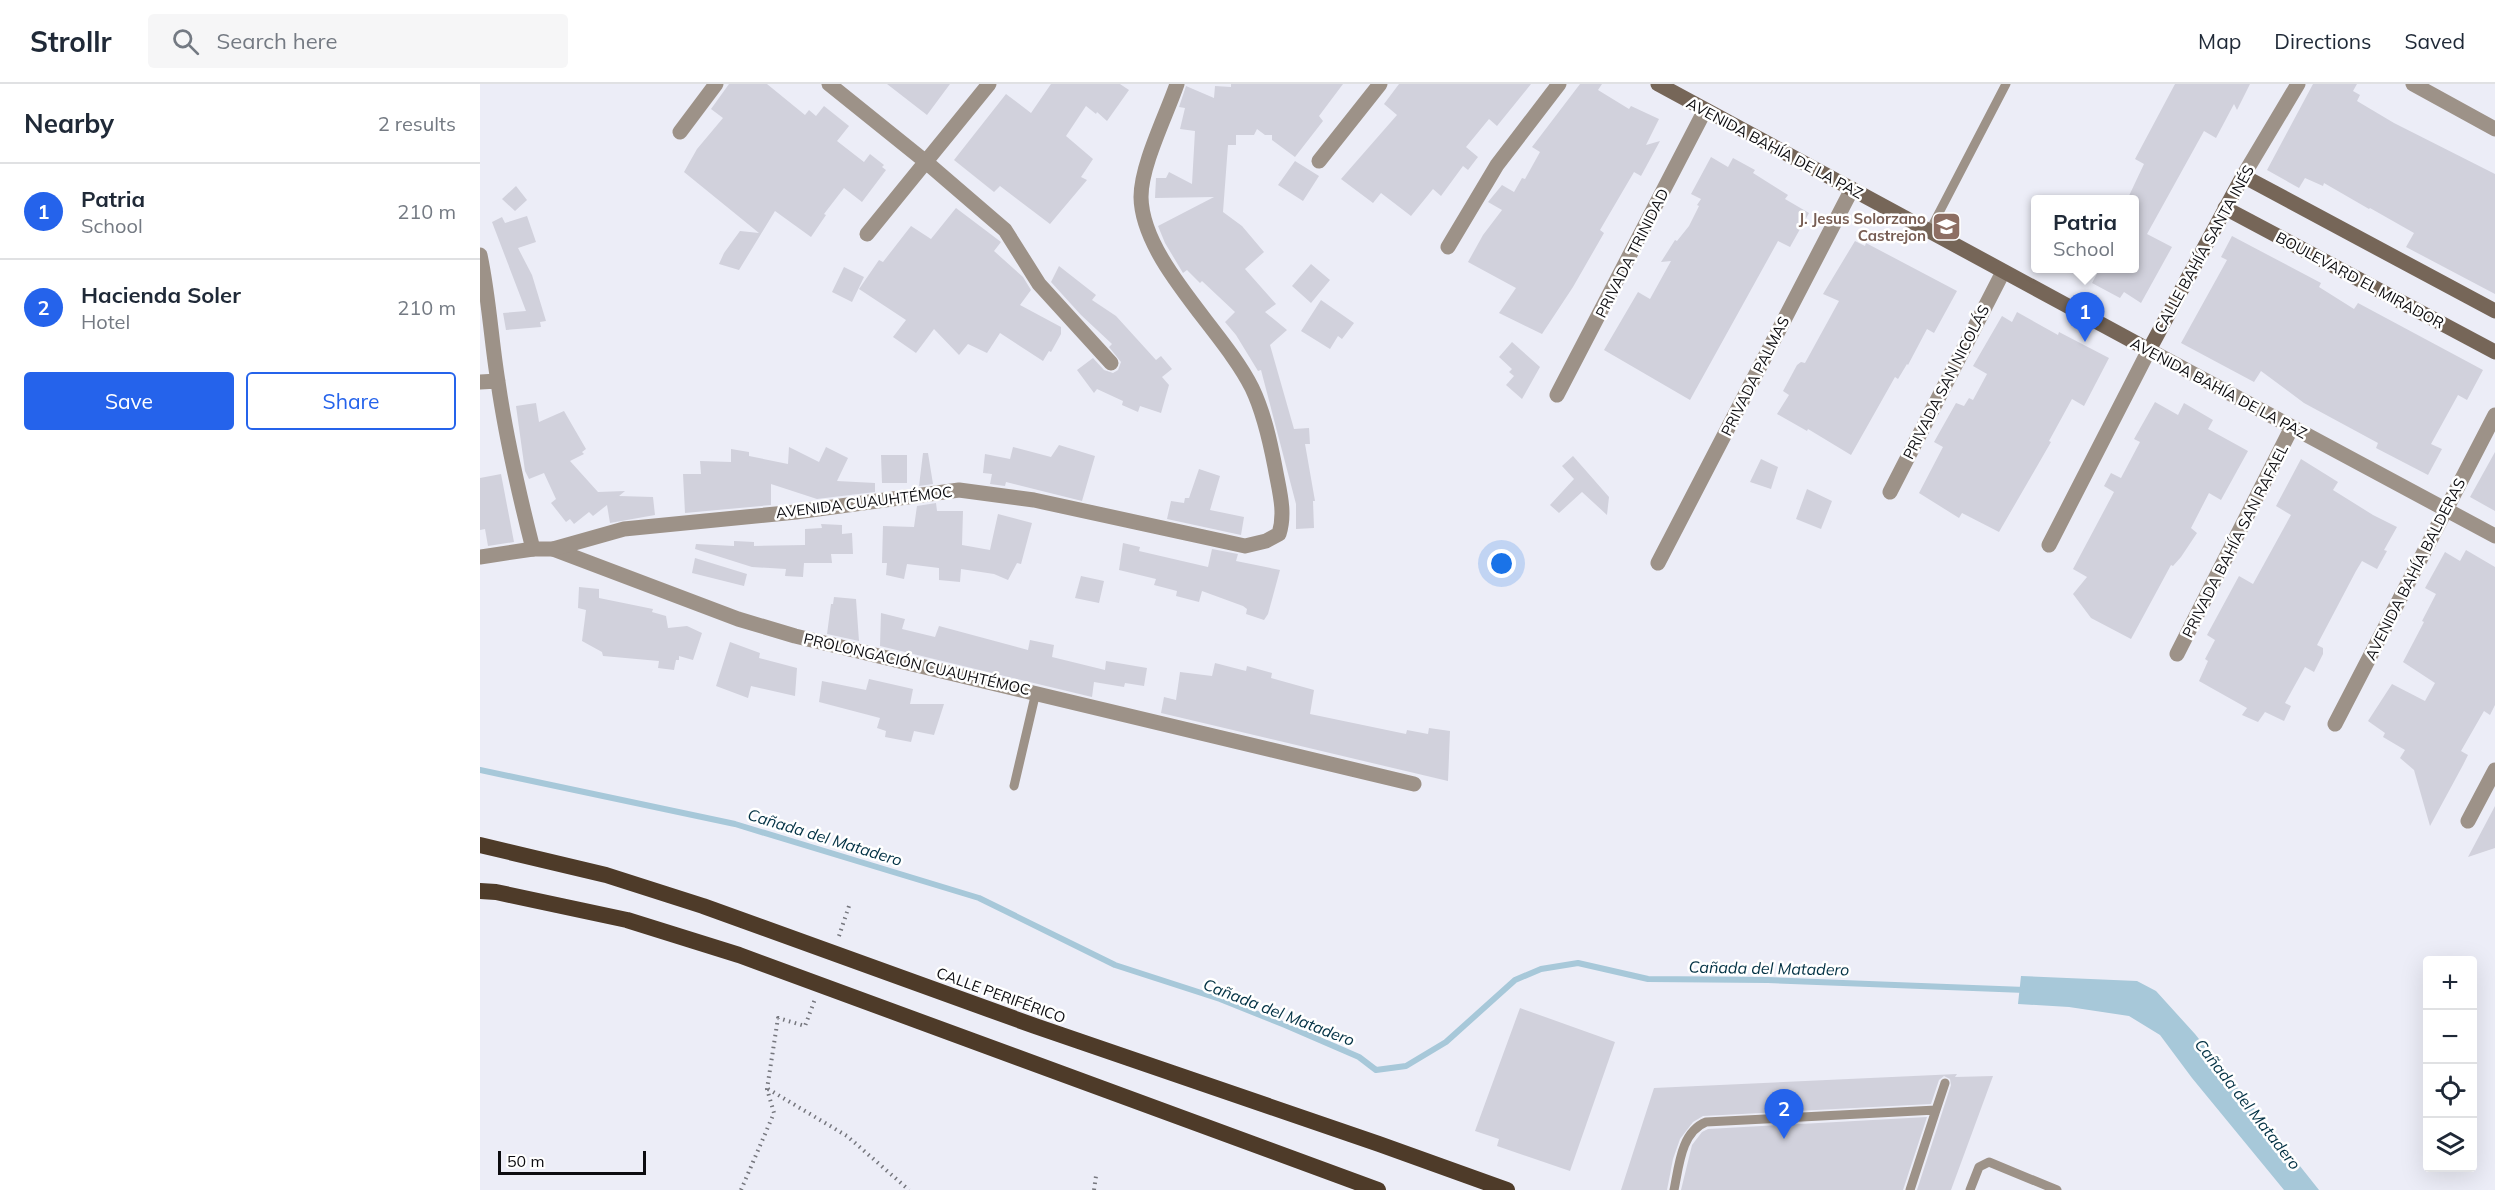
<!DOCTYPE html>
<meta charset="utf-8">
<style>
body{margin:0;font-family:Mulish,sans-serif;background:#f6f6f7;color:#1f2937}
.controls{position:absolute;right:18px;bottom:18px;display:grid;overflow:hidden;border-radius:6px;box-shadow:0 6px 24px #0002}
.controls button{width:54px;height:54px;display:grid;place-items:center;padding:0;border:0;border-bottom:2px solid #e0e1e3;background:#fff;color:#1f2937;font:30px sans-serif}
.scale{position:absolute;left:18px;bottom:15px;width:148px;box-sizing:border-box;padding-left:6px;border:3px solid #0c0c10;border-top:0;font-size:16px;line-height:21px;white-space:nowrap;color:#0c0c10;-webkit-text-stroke:4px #fff;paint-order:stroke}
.you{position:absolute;left:1022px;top:480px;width:21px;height:21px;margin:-15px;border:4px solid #fff;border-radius:50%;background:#1a73e8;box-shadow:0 0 0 9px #1a73e833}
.badge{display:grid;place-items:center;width:39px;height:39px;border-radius:50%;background:#2563eb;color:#fff;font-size:20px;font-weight:700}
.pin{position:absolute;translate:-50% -50px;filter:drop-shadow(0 2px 3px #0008)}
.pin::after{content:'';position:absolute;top:32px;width:21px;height:18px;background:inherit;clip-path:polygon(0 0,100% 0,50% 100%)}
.popup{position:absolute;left:1551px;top:111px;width:108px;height:78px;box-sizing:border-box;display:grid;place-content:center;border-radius:6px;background:#fff;filter:drop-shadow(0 2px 4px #0005);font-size:20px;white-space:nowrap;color:#747a83}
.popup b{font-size:22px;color:#1f2937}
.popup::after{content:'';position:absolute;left:50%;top:100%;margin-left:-12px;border:12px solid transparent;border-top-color:#fff}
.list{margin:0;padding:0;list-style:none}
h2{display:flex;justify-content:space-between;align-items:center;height:78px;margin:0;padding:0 24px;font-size:26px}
h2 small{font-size:20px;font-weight:400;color:#747a83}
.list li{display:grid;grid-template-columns:39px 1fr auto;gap:18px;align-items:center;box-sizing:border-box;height:96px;padding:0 24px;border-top:2px solid #e0e1e3}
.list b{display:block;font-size:22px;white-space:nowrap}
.list p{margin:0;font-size:20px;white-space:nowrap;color:#747a83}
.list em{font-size:20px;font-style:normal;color:#747a83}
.actions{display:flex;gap:12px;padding:18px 24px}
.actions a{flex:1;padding:14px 0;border:2px solid #2563eb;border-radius:6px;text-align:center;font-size:21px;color:#2563eb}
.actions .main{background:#2563eb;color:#fff}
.icon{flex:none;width:33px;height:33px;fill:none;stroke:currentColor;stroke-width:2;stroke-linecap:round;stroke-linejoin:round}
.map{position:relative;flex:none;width:2015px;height:1106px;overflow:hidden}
header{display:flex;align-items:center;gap:36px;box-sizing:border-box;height:84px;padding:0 30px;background:#fff;border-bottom:2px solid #e0e1e3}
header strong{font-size:28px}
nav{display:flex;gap:33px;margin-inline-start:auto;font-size:21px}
.search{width:420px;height:54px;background:#f6f6f7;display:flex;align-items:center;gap:15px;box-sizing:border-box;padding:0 21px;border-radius:6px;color:#747a83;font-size:22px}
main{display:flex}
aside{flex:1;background:#fff}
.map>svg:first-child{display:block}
.water{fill:#a7c8d9}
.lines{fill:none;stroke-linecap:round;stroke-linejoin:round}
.stream{stroke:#a7c8d9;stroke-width:6}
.building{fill:#d1d1dc}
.path{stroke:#75767d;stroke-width:4;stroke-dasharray:1.5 4.5;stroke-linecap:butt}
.service{stroke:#9d9288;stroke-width:9}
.minor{stroke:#9d9288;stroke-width:15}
.tertiary{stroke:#9d9288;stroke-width:15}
.secondary{stroke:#766658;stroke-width:15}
.trunk{stroke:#4e3b29;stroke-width:16}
.labels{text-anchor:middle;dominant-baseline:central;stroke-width:5;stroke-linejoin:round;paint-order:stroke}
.street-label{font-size:15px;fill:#0c0c10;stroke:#fff}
.education-label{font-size:15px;font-weight:bold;fill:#785e54;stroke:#fff;text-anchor:end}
.water-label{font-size:16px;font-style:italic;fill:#023144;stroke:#fff}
</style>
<header>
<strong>Strollr</strong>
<div class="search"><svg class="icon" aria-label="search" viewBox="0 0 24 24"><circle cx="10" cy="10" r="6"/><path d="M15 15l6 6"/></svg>Search here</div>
<nav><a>Map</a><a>Directions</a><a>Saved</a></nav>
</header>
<main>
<aside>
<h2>Nearby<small>2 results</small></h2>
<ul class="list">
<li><span class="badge">1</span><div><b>Patria</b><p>School</p></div><em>210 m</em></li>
<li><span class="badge">2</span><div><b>Hacienda Soler</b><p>Hotel</p></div><em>210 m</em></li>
</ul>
<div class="actions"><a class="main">Save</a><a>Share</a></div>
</aside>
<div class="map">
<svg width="2015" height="1106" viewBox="0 0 2015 1106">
<rect width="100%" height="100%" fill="#ecedf7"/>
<path class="water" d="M1541,892l116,5 19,10 39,43 124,156h-35l-92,-112 -32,-43 -31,-19 -60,-9 -51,-3z"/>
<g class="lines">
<path class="stream" d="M0,686l255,54 244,74 136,67 105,34 65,26 74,32 17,13 30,-4 40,-24 69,-62 26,-11 37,-6 70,16 120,1 257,10"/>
</g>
<path class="building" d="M249,0h38l38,31 4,-5 7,6 8,-10 25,20 -12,15 27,21 6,-8 14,11 -2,2 4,3 -24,32 -18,-14 -20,26 2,1 -15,22 -36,-26 -36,59 -20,-6 5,-11 16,-22 19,2 -75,-61 13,-23 26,-31 -12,-9z
M407,0h63l-23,31z
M571,0h69l9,6 -22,31 -10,-9 -1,2 -10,-8 -20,30 27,23 -12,18 6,3 -37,44 -50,-38 -6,6 -40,-32 52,-66 25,19z
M751,0h112l-24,32 4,5 -28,36 -23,-17v-5h-7l-8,-6 -3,6h-18v10h-8l-5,67 19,14 22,26 -19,17 31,35 -11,8 22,18 -17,15 24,84 15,-1 1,16h-5l10,57h-2l1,27 -18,1v-25l-35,-134 -3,1 -22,-36 -11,-13 10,-10 -33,-31 -2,2 -13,-13 -4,3 -18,-30 -7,-17 56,-29 -59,1 1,-20h10l3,-6 23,12 3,-53 -15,-2 5,-21 -6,-1 7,-21 28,12 1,-12 16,1z
M919,0h132l-34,42 -8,-7 -23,28 12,10 -10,13 -5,-4 -22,30 -8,-7 -22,27 -30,-23 -8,10 -32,-24 56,-64 -13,-11z
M1100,0h22l-4,6 31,19 2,-3 28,13 -13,26 14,-4 -19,35 -7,-4 -34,58 4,3 -31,54 -31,47 -43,-21 17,-25 -48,-26 15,-27 19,-25 -14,-8 14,-17 12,7 8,-14 3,1 15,-27 -8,-5z
M1695,0h75l-13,26 -3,-6 -18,34 -12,-7 -57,103 25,13 -31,56 -17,-11 -4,6 -28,-15 8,-15h34v-68h-7l17,-36 -9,-5z
M1833,0h44l-4,7 7,4 -3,6 37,22 101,51v120l-89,-47 8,-14 -44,-25 -1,1 -45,-26 -1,3 -18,-8 -6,10 -32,-18z
M1231,73l17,10 5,-9 22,12 -2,3 35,22 -3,4 24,14 -19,34 -12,-6 -88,159 -86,-50 34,-58 12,7 21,-38 -10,1 14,-22 2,1 12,-15 10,-20 -2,-1 4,-6 -10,-5z
M815,77l24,15 -16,25 -25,-16z
M36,102l11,14 -12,11 -13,-12z
M476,124l45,34 -7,9 29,26 8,13 -11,15 41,22v7l-10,18 -2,-1 -6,10 -43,-28 -13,20 -19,-9 -9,11 -25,-26 -18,24 -23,-16 13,-17 -47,-31 20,-29 4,2 28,-36 20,13z
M47,132l9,26 -18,6 14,27 14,46 -6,1 1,5 -35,3 -3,-17 23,-2 -34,-89 10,-5 3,6z
M1752,152l89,47 -2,4 35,22 4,-6 125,67 -16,30 -9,-5 -27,49 11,5 -14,26 -52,-27 2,-5 -74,-40 -43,-32 -7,11 -73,-39 46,-83 -6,-3z
M1375,157l10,5 1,-3 91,48 -23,42 -7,-4 -19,36 -1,-1 -9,15 -3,-2 -44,78 -43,-26 -1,2 -30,-17 12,-19 -6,-4 14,-26 4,-3 4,1 34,-62 -16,-7z
M831,180l19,16 -19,23 -19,-17z
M579,182l37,29 -4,5 24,16 40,44 5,-4 11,13 -10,8 7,8 -8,28 -21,-7 -2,6 -16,-7 1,-4 -26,-12 -3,4 -17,-23 16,-12 11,12 9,3 5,-3 3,-8 -12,-15 3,-3 -31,-29 -30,-33z
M364,183l20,10 -12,25 -20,-10z
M841,216l33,23 -12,16 -4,-3 -8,13 -29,-18z
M1537,228l41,23 1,-3 50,26 -25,48 -12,-7 -23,42 2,1 -52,90 -37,-19 -3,5 -40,-25 24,-46 -9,-5 22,-39 8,3 5,-8 4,2 14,-26 -14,-8 29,-50 10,6z
M1032,258l28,25 -18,32 -16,-14 8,-9 -5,-4 3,-3 -13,-12z
M1675,318l23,13 6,-12 29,17 -5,9 40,22 -27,49 -12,-7 -18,35 6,5 -16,24 -8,9 -2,-1 -40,74 -40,-21 -18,-24 14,-17 -14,-8 41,-77 -10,-6 7,-13 10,5 19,-36 -6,-3z
M56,319l3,19 25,-11 22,38 -4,3 2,2 -14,7 28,31 27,-1 -6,5 34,1 2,18 -45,8 -3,-18 -14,11 -4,-4 -15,12 -4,-5 -4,3 -15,-19 5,-4 -12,-26 -15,6 -4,-8 -9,-65z
M579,361l36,11 -13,45 -76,-19 -1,4 -15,-2 2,-10 -9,-1 2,-19 25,5 3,-12 38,10z
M309,363l30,15 7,-15 22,11 -11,23 38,2v9l-58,7 -46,-15v21l-86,8 -2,-39h18l-1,-13 31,1v-13l18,3v4l39,8z
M2015,368v59l-25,-14z
M443,369h5l5,31 -14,2z
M401,371h26v28h-25z
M1093,372l36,41 -2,18 -25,-23 -23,21 -9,-8 24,-26 -12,-13z
M1281,375l17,8 -7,22 -21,-7z
M1821,375l37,23 -5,8 40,25 24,12 -13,23 3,1 -10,18 -15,-8 -6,10 -39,74 6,3v6l-9,18 -9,-5 -20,36 6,3 -7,15 -19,-9 -7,10 -16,-7 5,-7 -48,-27 9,-20 -3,-2 10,-19 -8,-5 32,-59 14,8 38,-69 -15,-9z
M719,385l21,7 -10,34 34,7 -3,18 -74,-16 4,-18 13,2 1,-5h4z
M21,390l13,68 -26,4 -3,-17 -5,1v-52z
M1327,405l25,12 -11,28 -25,-10z
M456,419l1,8h26l-1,34 28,5 8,-36 34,9 -11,41 -4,-1 -9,17 -14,-6 -33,-5 -1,13 -21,-2v-12l-32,-4 -3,15 -18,-4 1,-12h-5l1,-37 31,1 3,-21z
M341,440l21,1v9l10,-1 1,21h-22l1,9h-28l-1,14 -18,-1 1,-7 -34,-2 -57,-18 1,-5 38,2v-5l20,1v4l51,-1v-16l17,-1z
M643,459l17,4 -1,4 69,16 4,-18 26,5 -2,7 44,9 -12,44 -4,6 -18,-6 1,-5 -4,-3 -41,-15 -3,11 -23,-6 1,-5 -23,-6 2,-6 -37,-9z
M1986,466l29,17v138l-5,10 -6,-4 -23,40 7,4 -5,10 -33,61 -16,-56 -14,-12 5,-8 -22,-13 2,-4 -17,-12 24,-37 33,17 10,-18 -32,-21 21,-40 -2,-1 14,-27 -11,-6 20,-36 15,9z
M215,474l52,16 -3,12 -52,-13z
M601,492l23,5 -5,22 -24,-5z
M99,503l20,2v9l54,11 -1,3 14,4 2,12 19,-2 15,7 -9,27 -14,-4v4h-3l-2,10 -16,-2 1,-7 -56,-5 -1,-4 -20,-11 4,-31 -8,-2z
M354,513l22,2 3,42 -32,-7 4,-30h2z
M401,529l24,6 -3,10 33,8 4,-11 89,24 2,-10 24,5 -2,12 53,13 1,-9 41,7 -3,18 -19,-3 -1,4 -30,-5 -2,15 -212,-51z
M250,558l30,11 -1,5 38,10 -2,28 -44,-10 -3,12 -32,-12z
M735,579l31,8 1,-5 25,7 -1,5 43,12 -4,24 96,20 1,-4 21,4 1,-6 21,3 -2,50 -287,-68 3,-16 12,3 4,-28 32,4z
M389,595l44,10 -3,15h34l-10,31 -20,-4 -3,11 -26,-5 1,-6 -9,-3 3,-10 -61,-16 3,-21 44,9z
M2015,722v42l-27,9z
M1040,924l95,34 -45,129 -73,-25 2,-7 -24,-8z
M1477,990l-2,3 38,-1 -42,114h-34l34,-105 -1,-6 -6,-3 -5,4 -8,24 -228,12 -10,6 -13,17 -7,20 -6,31h-46l33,-102z
M1447,1033l-24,73h-222l11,-45 10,-13 6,-3z"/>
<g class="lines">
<path class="path" d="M359,852l11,-33
M288,1005l79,47 62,54
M261,1106l33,-77 -7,-24 11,-71 27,8 10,-27
M614,1106l2,-14"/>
<path class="service" d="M1449,148l77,-148
M534,702l22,-94
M1456,1026l9,-27
M1194,1106c5,-24 7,-58 32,-68l230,-12 -26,80
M1490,1106l9,-23 10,-5 68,28"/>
<path class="minor" d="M349,0l97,78 79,68 34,54 72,79
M1933,0l82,45
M200,48l36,-48
M839,77l61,-77
M1763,92l55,-92
M387,150l122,-150
M968,163l49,-82 62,-81
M0,171c9,42 11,84 18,127 8,56 21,112 35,167
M0,298l18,-1
M1077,311l148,-285
M1410,408l113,-220
M1569,461l100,-195 346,186
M73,465l185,70 57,17 619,148
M1178,479l194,-374
M1697,570l115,-227
M1855,640l160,-309
M1988,737l27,-51"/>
<path class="tertiary" d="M0,473l53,-8h20l71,-20 172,-17 163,-22 75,10 211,46 21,-5 13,-7c7,-22 0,-44 -4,-67 -5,-26 -11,-54 -23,-79 -28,-57 -110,-127 -111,-191 0,-32 25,-81 36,-113"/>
<path class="secondary" d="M1178,0l491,266 94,-174 252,135
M1745,124l270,144"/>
<path class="trunk" d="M0,761l126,30 97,31 332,120 344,118 128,46
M0,807l16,1 131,28 112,35 639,235"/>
</g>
<defs>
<symbol id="school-square" viewBox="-11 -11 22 22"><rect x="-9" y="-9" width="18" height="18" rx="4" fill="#8d6e63" stroke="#fff"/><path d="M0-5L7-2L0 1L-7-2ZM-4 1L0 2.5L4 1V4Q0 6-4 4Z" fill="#fff"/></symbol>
</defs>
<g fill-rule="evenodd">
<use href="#school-square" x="1450" y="126" width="33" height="33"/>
</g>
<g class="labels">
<g class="street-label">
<text transform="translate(1295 64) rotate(28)">AVENIDA BAHÍA DE LA PAZ</text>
<text transform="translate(1724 165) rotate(-61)">CALLE BAHÍA SANTA INÉS</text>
<text transform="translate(1152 169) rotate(-63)">PRIVADA TRINIDAD</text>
<text transform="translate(1880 196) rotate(28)">BOULEVARD EL MIRADOR</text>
<text transform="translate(1275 292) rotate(-63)">PRIVADA PALMAS</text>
<text transform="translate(1466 298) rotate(-63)">PRIVADA SAN NICOLÁS</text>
<text transform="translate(1739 304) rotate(28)">AVENIDA BAHÍA DE LA PAZ</text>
<text transform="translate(384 418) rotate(-7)">AVENIDA CUAUHTÉMOC</text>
<text transform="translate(1755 457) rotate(-63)">PRIVADA BAHÍA SAN RAFAEL</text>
<text transform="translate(1935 485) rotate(-63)">AVENIDA BAHÍA BALDERAS</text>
<text transform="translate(437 580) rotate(13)">PROLONGACIÓN CUAUHTÉMOC</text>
<text transform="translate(521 911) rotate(20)">CALLE PERIFÉRICO</text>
</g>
<g class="education-label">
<text x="1446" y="134">J. Jesus Solorzano<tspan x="1446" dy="17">Castrejon</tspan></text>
</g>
<g class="water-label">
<text transform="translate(345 753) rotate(17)">Cañada del Matadero</text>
<text transform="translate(1289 884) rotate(1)">Cañada del Matadero</text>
<text transform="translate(799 928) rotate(21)">Cañada del Matadero</text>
<text transform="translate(1768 1020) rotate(52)">Cañada del Matadero</text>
</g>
</g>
</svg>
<div class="controls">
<button>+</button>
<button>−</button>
<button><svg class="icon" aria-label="locate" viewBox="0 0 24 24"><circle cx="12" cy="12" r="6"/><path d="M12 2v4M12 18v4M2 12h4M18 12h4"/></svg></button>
<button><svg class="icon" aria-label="layers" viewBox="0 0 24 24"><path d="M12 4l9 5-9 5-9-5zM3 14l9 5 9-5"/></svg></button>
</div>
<div class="scale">50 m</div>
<div class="you"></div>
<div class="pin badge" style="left:1605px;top:258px">1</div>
<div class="popup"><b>Patria</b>School</div>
<div class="pin badge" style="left:1304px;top:1055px">2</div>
</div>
</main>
